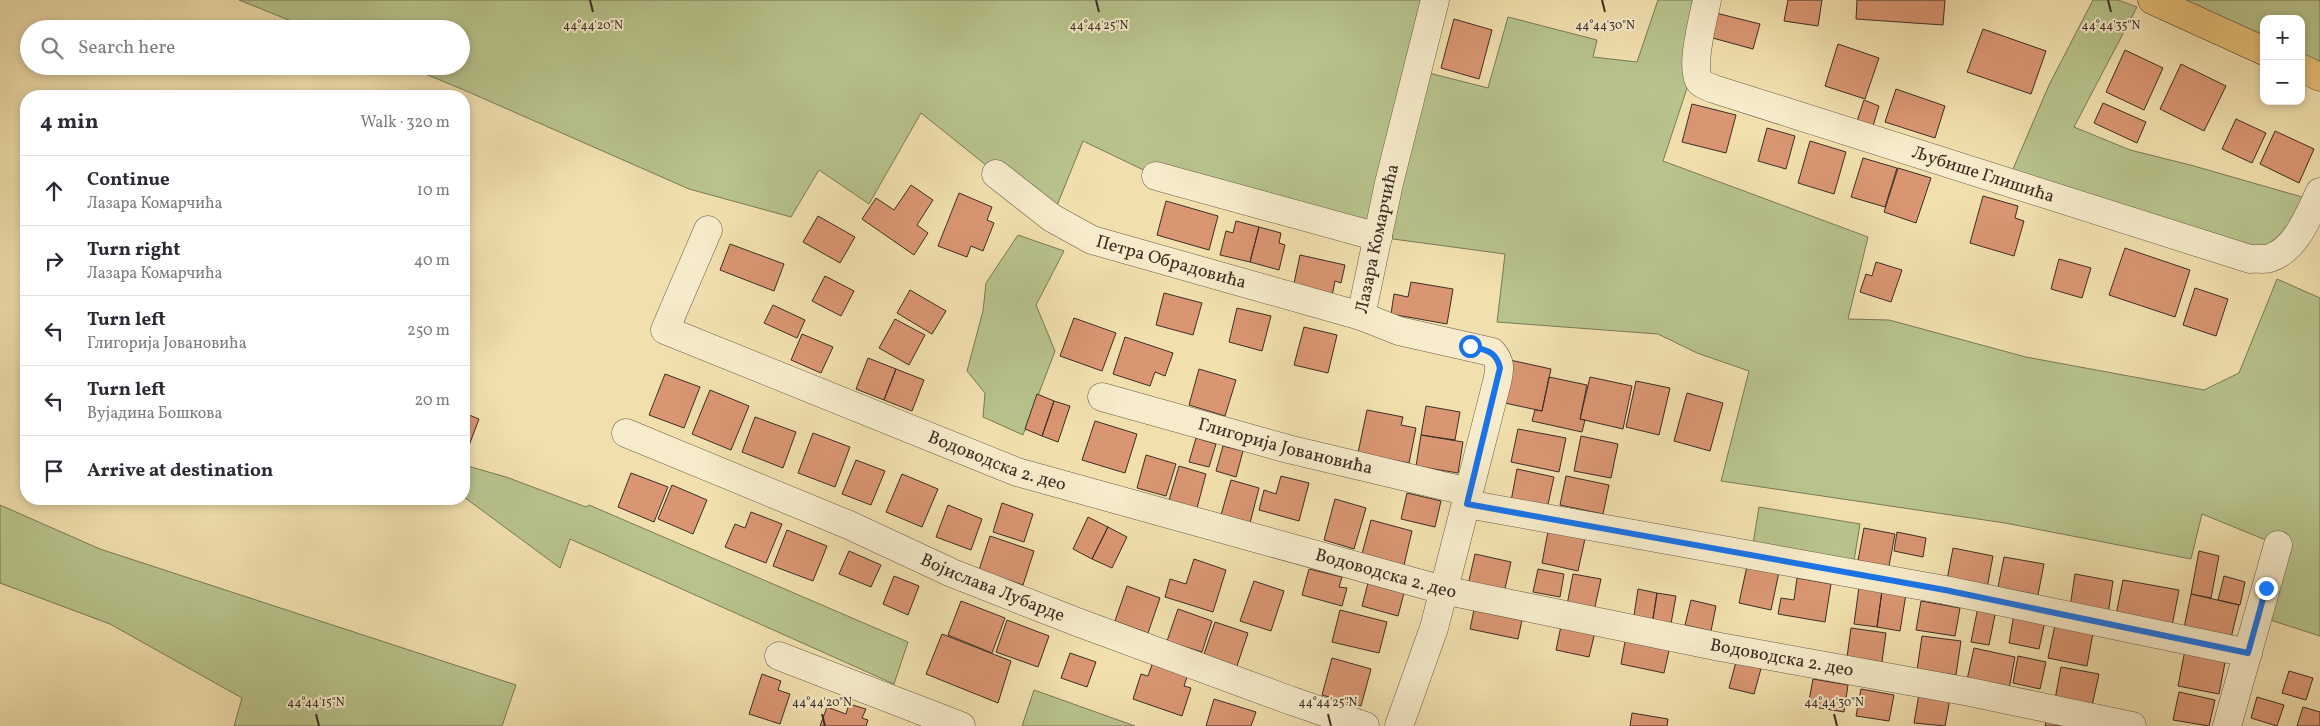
<!DOCTYPE html>
<meta charset="utf-8">
<style>
body{margin:0;font-family:Vollkorn,serif;background:#f2f2f3;color:#2b2b33}
.controls{position:absolute;right:15px;top:15px;display:grid;overflow:hidden;border-radius:10px;box-shadow:0 2px 8px #0003}
.controls button{width:45px;height:45px;display:grid;place-items:center;padding:0;border:0;border-bottom:1px solid #e1e1e2;background:#fff;color:#2b2b33;font:25px sans-serif}
.stop{position:absolute;width:15px;height:15px;margin:-11px;border:4px solid #1a73e8;border-radius:50%;background:#fff}
.stop.end{background:#1a73e8;border-color:#fff;box-shadow:0 1px 5px #0008}
.list{margin:0;padding:0;list-style:none}
h2{display:flex;justify-content:space-between;align-items:center;height:65px;margin:0;padding:0 20px;font-size:21px}
h2 small{font-size:16px;font-weight:400;color:#7c7c81}
.list li{display:grid;grid-template-columns:32px 1fr auto;gap:15px;align-items:center;box-sizing:border-box;height:70px;padding:0 20px;border-top:1px solid #e1e1e2}
.list b{display:block;font-size:19px;white-space:nowrap}
.list p{margin:0;font-size:16px;white-space:nowrap;color:#7c7c81}
.list em{font-size:16px;font-style:normal;color:#7c7c81}
.icon{flex:none;width:28px;height:28px;fill:none;stroke:currentColor;stroke-width:2;stroke-linecap:round;stroke-linejoin:round}
.map{position:relative;flex:none;width:2320px;height:726px;overflow:hidden}
.search{position:absolute;background:#fff;box-shadow:0 2px 8px #0003;left:20px;top:20px;width:450px;height:55px;display:flex;align-items:center;gap:12px;box-sizing:border-box;padding:0 18px;border-radius:28px;color:#7c7c81;font-size:19px}
.panel{position:absolute;background:#fff;box-shadow:0 2px 8px #0003;left:20px;top:90px;width:450px;height:415px;border-radius:20px}
.map>svg:first-child{display:block}
.green{fill:#b8c38c;stroke:#7a7858}
.building{fill:#da9673;stroke:#3c2d24}
.lines{fill:none;stroke-linecap:round;stroke-linejoin:round}
.minor-casing{stroke:#695a46;stroke-width:29}
.major-casing{stroke:#3c2d24;stroke-width:29}
.minor{stroke:#f6ebca;stroke-width:28}
.major{stroke:#e8c077;stroke-width:28}
.route{stroke:#1a73e8;stroke-width:6}
.ticks{fill:none;stroke:#3c2d24;stroke-width:2}
.labels{text-anchor:middle;dominant-baseline:central;stroke-width:4;stroke-linejoin:round;paint-order:stroke}
.street-label{font-size:18px;fill:#3c2d24;stroke:#f6ebca}
.ticks-label{font-size:12px;text-anchor:middle;fill:#3c2d24;stroke:#f6ebca;stroke-width:4;stroke-linejoin:round;paint-order:stroke}
</style>
<div class="map">
<svg width="2320" height="726" viewBox="0 0 2320 726">
<rect width="100%" height="100%" fill="#f1e0ae"/>
<filter id="stains"><feTurbulence type="fractalNoise" baseFrequency=".004" numOctaves="4"/><feColorMatrix values="0 0 0 0 .2 0 0 0 0 .09 0 0 0 0 .02 0 0 0 .5 -.17"/></filter>
<radialGradient id="worn" r=".72"><stop offset=".6" stop-color="#630" stop-opacity="0"/><stop offset="1" stop-color="#630" stop-opacity=".3"/></radialGradient>
<path class="green" d="M239,0h1197l-19,70 71,18 20,-71 89,23 -4,17 44,5 21,-62h49l-12,64 -32,97 205,76 -20,82 41,1 137,37 178,33 35,-17 38,-94 43,19v338l-62,-20 20,-71 -76,-31 -11,45 -186,-36 -284,-42 28,-110 -52,-18 -39,-19 -161,-12 8,-68 -127,-17 -222,-61 -73,-35 -31,77 -131,-105 -52,91 -50,-34 -28,47 -102,-28 -225,-99 -58,-24h55v-37h-150z
M2093,0h25l19,7 -63,120 56,23 64,16 122,35 -46,57 -263,-75 42,-98z
M2152,0h168v78l-19,-8v-51h-37v33z
M1018,235l46,16 -28,54 19,46 -32,84 -40,-18 2,-24 -18,-22 16,-60 3,-28z
M464,465l42,12 80,30 3,-2 319,137 -14,42 -324,-145 -10,29 -96,-71z
M0,505l100,44 416,136 -14,41h-268l8,-28 -132,-74 -110,-41z
M1759,507l101,17 -8,49 -101,-17z
M1034,690l101,36h-113z"/>
<path class="building" d="M1788,0h34l-4,26 -34,-5z
M1857,0h88l-2,25 -87,-6z
M1716,13l44,11 -7,25 -44,-12z
M1454,19l38,11 -13,49 -38,-11z
M1983,29l63,22 -15,43 -64,-22z
M1838,44l41,14 -14,41 -40,-13z
M2125,50l38,18 -19,42 -38,-18z
M2181,64l45,22 -22,45 -44,-22z
M1896,89l49,17 -10,32 -50,-16z
M1864,100l15,6 -6,20 -16,-5z
M2103,103l43,19 -9,21 -43,-20z
M1692,104l44,11 -10,38 -44,-11z
M2236,119l30,14 -14,30 -30,-14z
M1767,128l28,8 -9,33 -28,-8z
M2275,131l39,18 -15,34 -39,-19z
M1810,141l36,11 -12,42 -36,-11z
M1863,158l34,10 -12,39 -34,-10z
M1898,168l33,10 -15,45 -32,-11z
M911,185l22,15 -16,25 11,8 -14,22 -52,-36 14,-21 18,12z
M959,193l33,14 -5,13 7,3 -11,28 -12,-5 -4,11 -29,-11z
M1983,196l35,10 -3,12 9,3 -10,35 -44,-13z
M1166,201l52,15 -9,34 -52,-15z
M818,216l37,21 -15,26 -37,-21z
M1236,221l23,6 -9,35 -30,-7 6,-24 7,2z
M1259,227l22,6 -2,10 6,2 -6,25 -29,-8z
M730,244l54,20 -10,27 -54,-21z
M2125,248l65,22 -15,47 -66,-22z
M1300,255l45,10 -4,18 -6,-2 -3,15 -39,-8z
M2059,259l32,9 -9,30 -31,-9z
M1876,262l26,8 -11,32 -31,-10 6,-18 6,2z
M825,276l29,15 -13,25 -29,-15z
M1411,282l42,7 -6,35 -56,-10 3,-20 14,3z
M2195,288l33,11 -12,37 -33,-11z
M910,290l36,21 -14,23 -35,-21z
M1164,293l38,10 -9,32 -37,-10z
M773,305l32,15 -8,18 -33,-15z
M1237,308l34,8 -9,35 -33,-9z
M1074,318l42,15 -14,38 -42,-15z
M895,319l30,16 -16,30 -30,-17z
M1304,327l33,8 -9,38 -34,-8z
M802,334l31,13 -12,26 -30,-13z
M1125,337l48,16 -8,23 -10,-4 -5,14 -37,-12z
M868,358l28,11 -12,31 -28,-11z
M1510,360l41,9 -9,42 -42,-9z
M896,369l28,11 -12,31 -28,-11z
M1199,369l37,11 -11,36 -36,-11z
M665,374l35,13 -16,41 -35,-13z
M1549,377l38,8 -7,34 5,1 -3,12 -50,-11 3,-11 7,1z
M1590,377l42,9 -9,43 -43,-10z
M1636,381l34,7 -11,47 -33,-8z
M710,390l39,16 -18,44 -39,-16z
M1687,393l36,10 -13,48 -36,-10z
M1037,394l17,7 -12,35 -17,-7z
M1054,401l16,5 -12,36 -16,-6z
M1426,406l34,6 -5,28 -34,-5z
M1367,410l36,7 -2,8 15,3 -7,35 -51,-10z
M464,413l15,6 -11,29 -4,-2z
M755,417l41,15 -13,36 -41,-16z
M1095,421l42,13 -12,39 -43,-13z
M1518,429l48,9 -7,34 -48,-10z
M813,433l37,14 -15,40 -37,-14z
M1421,435l42,7 -5,31 -42,-7z
M1581,436l37,8 -7,34 -37,-7z
M1196,438l20,6 -7,23 -20,-5z
M1223,446l20,5 -7,26 -20,-6z
M1146,455l30,9 -10,32 -29,-8z
M856,460l29,11 -14,34 -29,-11z
M1179,466l27,8 -9,34 -28,-8z
M1517,469l37,8 -7,32 -36,-8z
M631,473l37,14 -14,35 -36,-15z
M902,474l36,15 -16,38 -36,-15z
M1281,476l28,7 -10,38 -40,-11 5,-20 12,4z
M1566,476l43,9 -6,29 -43,-9z
M1231,480l28,8 -9,35 -29,-8z
M672,485l35,15 -14,34 -35,-15z
M1407,493l34,8 -6,26 -34,-8z
M1335,499l31,9 -12,41 -30,-9z
M1002,503l31,11 -9,28 -31,-10z
M948,505l34,14 -11,31 -35,-13z
M751,512l31,12 -16,39 -41,-16 10,-23 10,4z
M1088,517l20,10 -16,32 -19,-10z
M1371,520l41,11 -8,34 -42,-11z
M1549,526l37,8 -8,37 -36,-8z
M1108,527l19,10 -15,31 -20,-9z
M1864,528l31,6 -7,37 -31,-5z
M787,530l40,16 -14,35 -40,-15z
M1897,532l29,6 -3,19 -29,-6z
M990,536l44,15 -11,34 -44,-15z
M1953,548l40,8 -6,32 -40,-8z
M849,551l32,14 -10,22 -32,-13z
M2199,551l20,5 -8,42 -20,-4z
M1475,554l36,8 -7,31 -36,-8z
M2004,557l40,7 -6,31 -40,-8z
M1194,559l32,11 -13,42 -48,-15 5,-18 16,5z
M1747,566l32,6 -8,38 -32,-7z
M1309,569l33,8 -3,10 8,1 -5,18 -40,-11z
M1538,569l26,5 -4,23 -27,-5z
M1573,574l28,5 -7,32 -27,-6z
M2075,574l38,7 -5,33 -38,-7z
M894,576l25,10 -11,29 -25,-11z
M2224,576l21,6 -5,23 -22,-5z
M1797,578l34,6 -6,38 -47,-8 3,-16 13,2z
M2123,580l56,10 -7,36 -56,-11z
M1254,581l30,10 -13,40 -31,-10z
M1368,583l36,10 -6,23 -36,-10z
M1127,586l33,12 -12,35 -33,-12z
M1859,587l23,4 -5,36 -23,-3z
M1638,589l19,4 -5,32 -19,-3z
M1882,591l24,3 -6,37 -23,-4z
M1657,593l19,3 -6,33 -18,-4z
M2191,594l48,11 -8,33 -47,-10z
M1691,600l25,6 -5,25 -26,-6z
M961,601l44,17 -13,35 -44,-18z
M1921,601l39,7 -5,28 -39,-6z
M1475,605l48,10 -5,24 -48,-10z
M1978,607l18,3 -7,35 -18,-3z
M1178,609l34,12 -10,31 -35,-11z
M1340,610l47,12 -8,31 -47,-11z
M2014,614l31,7 -6,28 -30,-6z
M1007,620l42,16 -11,31 -42,-15z
M1562,621l34,7 -7,29 -33,-7z
M1215,622l33,11 -11,33 -33,-12z
M2055,625l38,8 -6,33 -39,-8z
M1851,628l35,5 -4,29 -35,-5z
M942,634l69,27 -13,42 -72,-29z
M1626,636l44,10 -6,27 -43,-9z
M1922,636l39,5 -5,34 -39,-5z
M1974,648l41,9 -6,32 -42,-9z
M2185,650l41,7 -7,37 -41,-8z
M1070,653l26,9 -9,25 -26,-9z
M2018,656l28,6 -6,27 -27,-6z
M1332,658l39,11 -10,37 -39,-11z
M1737,658l25,7 -8,29 -25,-6z
M1153,662l35,12 -4,12 7,2 -9,28 -49,-17 8,-25 7,2z
M2061,667l38,7 -7,32 -37,-7z
M2289,671l24,7 -7,22 -24,-7z
M762,674l19,7 -3,9 12,4 -10,30 -31,-10z
M1813,679l35,6 -4,27 -36,-6z
M1861,689l33,6 -5,26 -33,-5z
M2179,692l36,8 -6,26 -36,-6z
M1919,694l31,5 -5,27 -31,-3z
M2257,697l27,8 -7,21 -26,-8z
M1214,699l42,13 -5,14h-45z
M849,704l17,5 -4,9 6,2 -2,6h-46l7,-19 19,7z
M2303,707l17,5v14h-23z
M1632,713l36,6 -1,7h-37z
M2047,718l17,4 -1,4h-18z"/>
<g class="lines">
<defs>
<g id="minor">
<path id="s1" d="M1707,0c-3,15 -18,71 -7,82 3,3 9,5 14,7 179,56 357,115 536,170 6,-1 15,1 20,-1 27,-9 39,-44 50,-66"/>
<path id="s2" d="M996,174l56,44 40,22 269,76 38,15 93,21c9,10 8,17 5,30l-63,246 -35,98"/>
<path d="M1156,176l222,61"/>
<path id="s3" d="M708,230l-43,100 352,142 426,118 277,57 250,45 162,34"/>
<path id="s4" d="M1361,316l28,-133 46,-183"/>
<path id="s5" d="M1102,397l186,52 181,43"/>
<path id="s6" d="M626,433l223,92 103,48 125,49 212,78 76,26"/>
<path d="M1467,504l478,86 303,63"/>
<path d="M779,656l182,70"/>
<path d="M2227,726l51,-181"/>
</g>
<path id="major" d="M2152,0l112,51
M2301,68l19,9"/>
</defs>
<use href="#minor" class="minor-casing"/>
<use href="#major" class="major-casing"/>
<use href="#minor" class="minor"/>
<use href="#major" class="major"/>
</g>
<g class="lines">
<path class="route" d="M1470,346c16,4 26,5 30,22l-33,136 478,86 303,63 18,-65"/>
</g>
<path class="ticks" d="M590,0l3,12M1096,0l3,12M1602,0l3,12M2108,0l3,12M316,714l3,12M822,714l3,12M1328,714l3,12M1834,714l3,12"/>
<g class="labels">
<g class="street-label">
<text stroke="none"><textPath href="#s1" startOffset="382">Љубише Глишића</textPath></text>
<text stroke="none"><textPath href="#s4" startOffset="79">Лазара Комарчића</textPath></text>
<text stroke="none"><textPath href="#s2" startOffset="199">Петра Обрадовића</textPath></text>
<text stroke="none"><textPath href="#s5" startOffset="190">Глигорија Јовановића</textPath></text>
<text stroke="none"><textPath href="#s3" startOffset="466">Водоводска 2. део</textPath></text>
<text stroke="none"><textPath href="#s3" startOffset="871">Водоводска 2. део</textPath></text>
<text stroke="none"><textPath href="#s6" startOffset="398">Војислава Лубарде</textPath></text>
<text stroke="none"><textPath href="#s3" startOffset="1276">Водоводска 2. део</textPath></text>
</g>
</g>
<g class="ticks-label">
<text x="593" y="29">44°44'20"N</text>
<text x="1099" y="29">44°44'25"N</text>
<text x="1605" y="29">44°44'30"N</text>
<text x="2111" y="29">44°44'35"N</text>
<text x="316" y="706">44°44'15"N</text>
<text x="822" y="706">44°44'20"N</text>
<text x="1328" y="706">44°44'25"N</text>
<text x="1834" y="706">44°44'30"N</text>
</g>
<rect width="100%" height="100%" filter="url(#stains)"/>
<rect width="100%" height="100%" fill="url(#worn)"/>
</svg>
<div class="controls">
<button>+</button>
<button>−</button>
</div>
<div class="stop" style="left:1470px;top:346px"></div>
<div class="stop end" style="left:2266px;top:588px"></div>
<div class="search"><svg class="icon" aria-label="search" viewBox="0 0 24 24"><circle cx="10" cy="10" r="6"/><path d="M15 15l6 6"/></svg>Search here</div>
<section class="panel">
<h2>4 min<small>Walk · 320 m</small></h2>
<ul class="list">
<li><svg class="icon" aria-label="ahead" viewBox="0 0 24 24"><path d="M12 20V5M6 11l6-6 6 6"/></svg><div><b>Continue</b><p>Лазара Комарчића</p></div><em>10 m</em></li>
<li><svg class="icon" aria-label="right" viewBox="0 0 24 24"><path d="M7 20v-9h11M14 6l5 5-5 5"/></svg><div><b>Turn right</b><p>Лазара Комарчића</p></div><em>40 m</em></li>
<li><svg class="icon" aria-label="left" viewBox="0 0 24 24"><path d="M17 20v-9H6M10 6l-5 5 5 5"/></svg><div><b>Turn left</b><p>Глигорија Јовановића</p></div><em>250 m</em></li>
<li><svg class="icon" aria-label="left" viewBox="0 0 24 24"><path d="M17 20v-9H6M10 6l-5 5 5 5"/></svg><div><b>Turn left</b><p>Вујадина Бошкова</p></div><em>20 m</em></li>
<li><svg class="icon" aria-label="arrive" viewBox="0 0 24 24"><path d="M6 21V4h12l-3 4 3 4H6"/></svg><div><b>Arrive at destination</b></div></li>
</ul>
</section>
</div>
